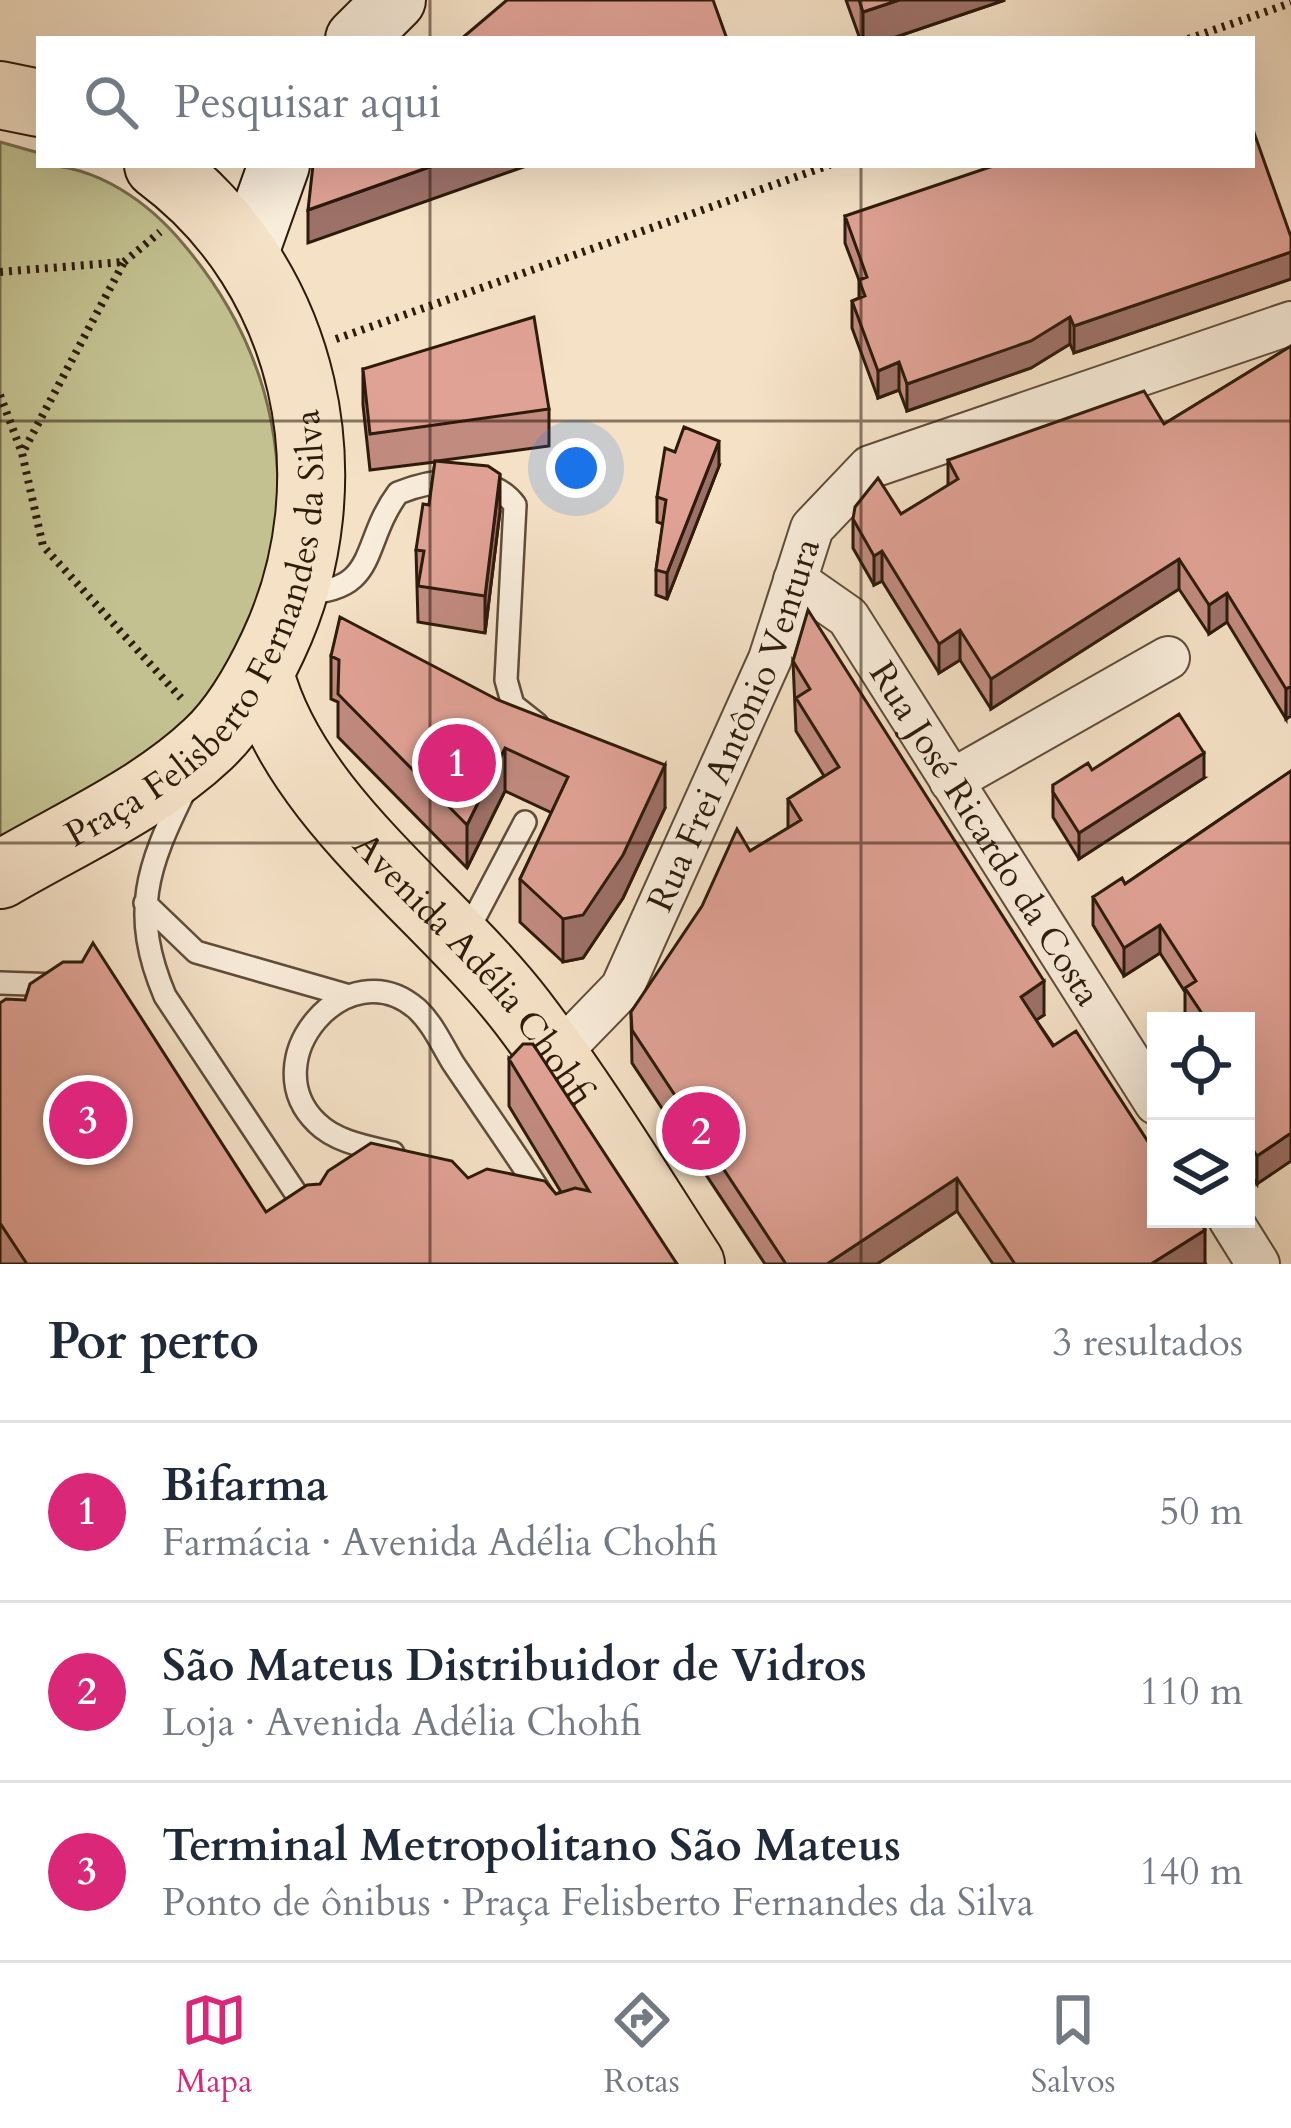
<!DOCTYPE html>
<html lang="pt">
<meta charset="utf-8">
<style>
body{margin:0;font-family:Cardo,serif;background:#f2f2f3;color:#1f2937}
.controls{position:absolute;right:36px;bottom:36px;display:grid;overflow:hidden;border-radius:0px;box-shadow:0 12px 48px #0002}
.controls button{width:108px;height:108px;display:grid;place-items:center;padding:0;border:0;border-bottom:3px solid #e0e1e3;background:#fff;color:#1f2937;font:60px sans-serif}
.you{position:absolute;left:576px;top:468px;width:42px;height:42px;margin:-30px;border:9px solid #fff;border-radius:50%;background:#1a73e8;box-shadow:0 0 0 18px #1a73e833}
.badge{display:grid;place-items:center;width:78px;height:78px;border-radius:50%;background:#db2777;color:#fff;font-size:39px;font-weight:700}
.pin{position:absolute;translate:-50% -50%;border:6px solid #fff;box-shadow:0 3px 12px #0006}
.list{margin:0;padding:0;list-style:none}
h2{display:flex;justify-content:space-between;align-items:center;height:156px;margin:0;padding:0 48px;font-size:51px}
h2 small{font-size:39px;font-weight:400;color:#747a83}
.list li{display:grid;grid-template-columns:78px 1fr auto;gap:36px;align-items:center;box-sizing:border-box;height:180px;padding:0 48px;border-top:3px solid #e0e1e3}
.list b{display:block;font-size:45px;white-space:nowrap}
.list p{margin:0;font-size:39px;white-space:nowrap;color:#747a83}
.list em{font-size:39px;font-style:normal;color:#747a83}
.icon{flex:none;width:66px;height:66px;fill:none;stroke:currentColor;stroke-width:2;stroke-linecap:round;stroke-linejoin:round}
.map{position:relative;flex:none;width:1291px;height:1264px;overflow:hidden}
.search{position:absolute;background:#fff;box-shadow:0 12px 48px #0002;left:36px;right:36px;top:36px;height:132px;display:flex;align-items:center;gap:30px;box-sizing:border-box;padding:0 42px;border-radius:0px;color:#747a83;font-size:45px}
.sheet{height:696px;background:#fff}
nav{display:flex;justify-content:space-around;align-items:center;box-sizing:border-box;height:168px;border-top:3px solid #e0e1e3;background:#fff;font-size:33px;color:#747a83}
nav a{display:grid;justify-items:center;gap:6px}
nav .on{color:#db2777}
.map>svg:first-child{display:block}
.green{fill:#c3c190;stroke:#786e4e;stroke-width:3}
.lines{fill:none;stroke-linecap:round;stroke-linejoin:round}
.lane-casing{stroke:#5f4c3a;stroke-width:26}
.street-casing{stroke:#5f4c3a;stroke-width:46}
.secondary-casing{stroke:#2d1b0c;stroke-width:64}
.highway-casing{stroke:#2d1b0c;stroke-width:70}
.path{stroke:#2d1b0c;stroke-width:8;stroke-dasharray:3 6;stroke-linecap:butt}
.lane{stroke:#f8ecda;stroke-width:21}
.street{stroke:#f8ecda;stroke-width:42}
.secondary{stroke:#f8ecda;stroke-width:60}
.highway{stroke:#f5e1c6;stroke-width:66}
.wall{fill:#c18b80;stroke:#2d1b0c;stroke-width:3}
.shaded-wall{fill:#9d7168;stroke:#2d1b0c;stroke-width:3}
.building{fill:#e0a295;stroke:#2d1b0c;stroke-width:3}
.grid{fill:none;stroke:#2d1b0c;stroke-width:3;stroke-opacity:0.55}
.labels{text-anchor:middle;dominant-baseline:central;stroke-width:12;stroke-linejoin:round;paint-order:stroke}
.street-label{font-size:36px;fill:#2d1b0c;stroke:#f8ecda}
</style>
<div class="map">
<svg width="1291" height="1264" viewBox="0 0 1291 1264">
<rect width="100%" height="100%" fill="#f5e1c6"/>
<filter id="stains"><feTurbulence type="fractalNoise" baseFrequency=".00167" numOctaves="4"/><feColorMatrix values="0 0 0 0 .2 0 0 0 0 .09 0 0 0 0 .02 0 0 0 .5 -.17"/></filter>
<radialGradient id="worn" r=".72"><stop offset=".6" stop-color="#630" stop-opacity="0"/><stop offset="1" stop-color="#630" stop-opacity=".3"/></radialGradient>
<path class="green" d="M0,142l39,11v12c58,0 110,37 146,81 89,106 119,242 68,373 -12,30 -26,63 -47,88 -19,21 -50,38 -73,55 -24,19 -52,48 -80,60 -16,7 -36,9 -53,13z"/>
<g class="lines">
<defs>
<path id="lane" d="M301,593c79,-1 59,-49 97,-100 36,-15 93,-21 117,12l-9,175 7,25 24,19
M185,790c-38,77 -55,123 -20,206l144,217
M145,903l51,49 150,43
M466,934l59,-112
M0,983l59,2
M393,1153c-25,-6 -57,-11 -76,-30 -65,-62 30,-175 100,-114 16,15 25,36 36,54 31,46 63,91 93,138"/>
<g id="street">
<path id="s1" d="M795,580l53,37 308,486"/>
<path d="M951,781l217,-123"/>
<path id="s2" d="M554,1058l68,-70 148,-329 42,-131 58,-61 421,-144"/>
<path d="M1230,1219l28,45"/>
</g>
<path id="secondary" d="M356,39l39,-39
M245,261l34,-96"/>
<g id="highway">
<path d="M0,95l39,8"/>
<path id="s3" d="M260,673c34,133 181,233 262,339 61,80 114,167 169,252"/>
<path id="s4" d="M0,875c68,-40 150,-76 208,-131 28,-26 49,-64 65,-98 78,-165 35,-370 -115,-481"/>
</g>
</defs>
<use href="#lane" class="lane-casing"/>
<use href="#street" class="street-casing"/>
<use href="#secondary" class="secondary-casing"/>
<use href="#highway" class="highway-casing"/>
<path class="path" d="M1188,39l103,-36
M124,262l36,-30
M0,272l124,-10 -101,190
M336,339l494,-174
M0,395l22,58 21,93 138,152"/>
<use href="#lane" class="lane"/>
<use href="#street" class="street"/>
<use href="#secondary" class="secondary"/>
<use href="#highway" class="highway"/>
</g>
<path class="wall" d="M846,0h159l-115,39h-30z
M845,216l446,21v42l-217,74 -4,-9 -39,24 -124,43 -8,-21 -21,8 -26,-70v-27l7,-3v-18l-14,-37z
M1291,346l-5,373 -59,-97 -18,12 -30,-45 -188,120 -31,-49 -21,13 -57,-92 -8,4 -21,-37v-29l48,-5 47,-28v-26l216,-36z
M363,369l186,40v37l-112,15 63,50 -15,122 -67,-11 -2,-72 13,-45 6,-43 -65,8 -7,-65z
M719,466l-52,133 -11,-4v-25l7,-46 -6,-2v-25z
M331,656l334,152 -42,90 -40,60 -20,4 -43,-40v-43l32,-66 -47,-22 -38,77 -129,-131v-35l-7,-3z
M793,661l251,354 -8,5 169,243 -212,1 -36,-53 -80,53h-112l-133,-201 -1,-51 119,-161 38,-23v-29l36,-23 -28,-45z
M1092,770l112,8 -125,81 -26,-42v-32z
M1291,771l-34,413 -11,-17v-146h-57l-4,-5v-24l-25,-39 -36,23 -31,-51v-28l32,-13z
M0,1003l266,209 202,-34 88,16 5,-2 -52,-86v-47l168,205h-677z"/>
<path class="shaded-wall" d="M899,0h106l-115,39h-27v-27z
M435,165h94l-221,78v-33z
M1291,252v27l-217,74v-27z
M1070,317v27l-39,24 -124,43v-27z
M899,362v28l-21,8v-27z
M719,441v25l-52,133v-26z
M500,474v37l-15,122v-37z
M882,551v30l-8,4v-29z
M1179,559v30l-188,120v-30z
M1227,593v29l-18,12v-29z
M960,630v30l-21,13v-29z
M1291,686v30l-5,3v-30z
M505,748v43l-38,77v-43z
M1204,753v25l-125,81v-26z
M665,765v43l-42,90 -40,60 -20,4v-43z
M1160,925v28l-36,23v-28z
M1044,981v34l-23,15v-33z
M1291,1133v28l-34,23v-28z
M957,1178v33l-80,53h-50z
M1205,1230v33l-2,1h-52z"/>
<path class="building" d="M507,0h206l14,39h-266z
M859,0h40l-36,12z
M1252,127l39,110v15l-217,74 -4,-9 -39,24 -124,43 -8,-22 -21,9 -26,-70 13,-5 -6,-16 8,-3 -22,-61 151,-51h256z
M313,165h122l-127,45z
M534,317l15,92 -179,25 -7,-65z
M1291,346v340l-5,3 -59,-96 -18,12 -30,-46 -188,120 -31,-49 -21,14 -57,-93 -8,5 -21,-37 2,-12 23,-29 23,36 57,-35 -10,-19 196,-69 20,33z
M684,427l35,14 -52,132 -11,-3 10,-70 -9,-3 8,-49 10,4z
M435,461l53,5 12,8 -15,122 -67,-10 6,-35 -8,-1 7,-46 6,1z
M808,610l236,371 -23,16 32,49 23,-15 80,123v65h42l7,11 -54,34h-136l-58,-86 -130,86h-41l-154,-234 -1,-18 71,-106 35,-77 13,22 51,-31 -13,-21 51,-32 -43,-69 14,-9 -17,-28z
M340,617l158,83 167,65 -42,90 -40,60 -20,4 -43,-40 48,-102 -63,-29 -38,77 -129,-131 1,-34 -8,-4z
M1179,714l25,39 -125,80 -26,-41v-7l35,-22 4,7z
M1291,771v362l-34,23 -11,-17v-118h-39l-22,-33 11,-7 -36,-56 -36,23 -31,-51 29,-19 3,6z
M93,943l173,269 41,-27 13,-1 8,-13 43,-28 81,18 16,17 19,-9 58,12 11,13 19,-6 14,3 -80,-132 14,-15h10l144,220h-650l-27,-41v-220l6,-4 19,1 5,-16 33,-22h19z"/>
<path class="grid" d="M430,0v39M861,0v39M430,165v1099M861,165v1099M0,421h1291M0,843h1291"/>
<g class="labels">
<g class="street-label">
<text stroke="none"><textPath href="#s4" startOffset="342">Praça Felisberto Fernandes da Silva</textPath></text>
<text stroke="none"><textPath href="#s2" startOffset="384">Rua Frei Antônio Ventura</textPath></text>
<text stroke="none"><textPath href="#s1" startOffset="321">Rua José Ricardo da Costa</textPath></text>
<text stroke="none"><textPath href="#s3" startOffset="369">Avenida Adélia Chohfi</textPath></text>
</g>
</g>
<rect width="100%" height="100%" filter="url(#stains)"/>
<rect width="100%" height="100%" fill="url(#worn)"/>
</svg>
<div class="controls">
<button><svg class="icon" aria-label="locate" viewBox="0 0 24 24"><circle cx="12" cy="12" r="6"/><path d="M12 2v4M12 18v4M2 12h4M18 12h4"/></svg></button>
<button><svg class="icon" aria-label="layers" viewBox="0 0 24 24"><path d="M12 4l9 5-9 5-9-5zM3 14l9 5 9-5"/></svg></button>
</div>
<div class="you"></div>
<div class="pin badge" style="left:457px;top:763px">1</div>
<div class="pin badge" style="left:701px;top:1131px">2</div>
<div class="pin badge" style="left:88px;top:1120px">3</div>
<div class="search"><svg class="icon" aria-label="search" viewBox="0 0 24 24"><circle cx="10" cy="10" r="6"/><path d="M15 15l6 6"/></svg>Pesquisar aqui</div>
</div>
<section class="sheet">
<h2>Por perto<small>3 resultados</small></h2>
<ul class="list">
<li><span class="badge">1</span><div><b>Bifarma</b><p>Farmácia · Avenida Adélia Chohfi</p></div><em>50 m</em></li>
<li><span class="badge">2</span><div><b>São Mateus Distribuidor de Vidros</b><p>Loja · Avenida Adélia Chohfi</p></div><em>110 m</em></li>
<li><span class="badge">3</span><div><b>Terminal Metropolitano São Mateus</b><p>Ponto de ônibus · Praça Felisberto Fernandes da Silva</p></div><em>140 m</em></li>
</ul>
</section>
<nav>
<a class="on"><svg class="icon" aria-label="map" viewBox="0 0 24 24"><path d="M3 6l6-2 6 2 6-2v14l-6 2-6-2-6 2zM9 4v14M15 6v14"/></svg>Mapa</a>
<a><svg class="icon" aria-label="directions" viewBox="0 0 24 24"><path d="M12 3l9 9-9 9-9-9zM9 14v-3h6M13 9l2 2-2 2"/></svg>Rotas</a>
<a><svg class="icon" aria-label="saved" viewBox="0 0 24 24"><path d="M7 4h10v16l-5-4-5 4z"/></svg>Salvos</a>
</nav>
